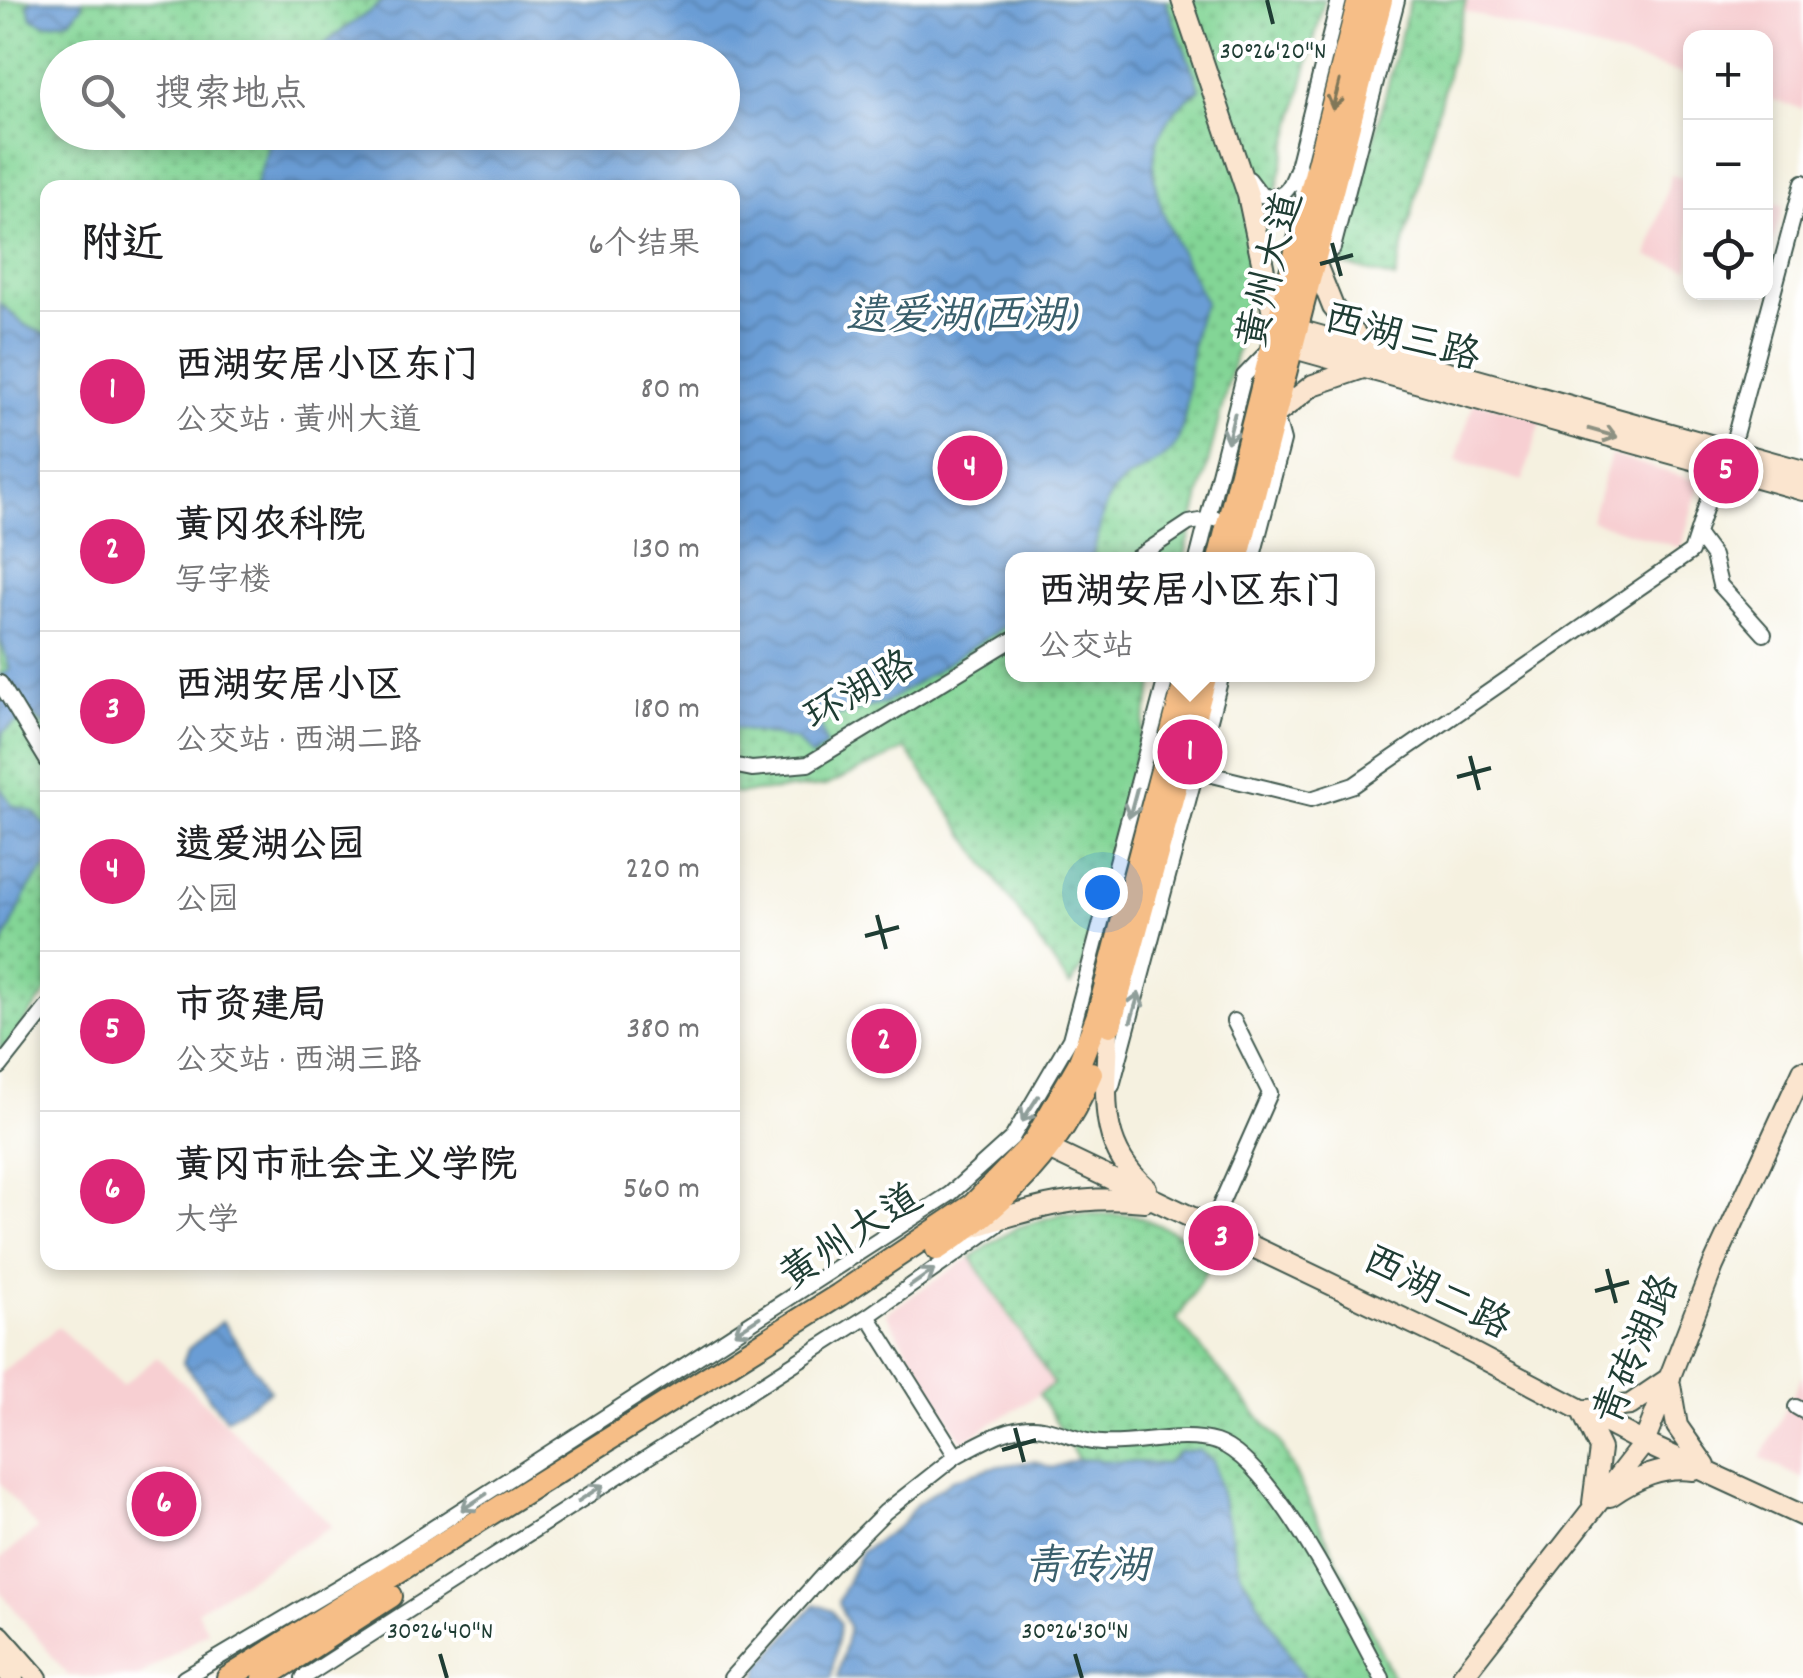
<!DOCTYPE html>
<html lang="zh">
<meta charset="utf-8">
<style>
body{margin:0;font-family:Dekko,"LXGW WenKai TC",sans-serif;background:#f6f6f6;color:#202124}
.controls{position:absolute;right:30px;top:30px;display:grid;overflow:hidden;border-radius:20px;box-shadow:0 5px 15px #0003}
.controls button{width:90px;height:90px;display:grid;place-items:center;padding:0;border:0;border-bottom:2px solid #e0e0e0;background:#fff;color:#202124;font:50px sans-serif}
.you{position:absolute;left:1102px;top:892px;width:35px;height:35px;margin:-25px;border:8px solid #fff;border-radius:50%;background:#1a73e8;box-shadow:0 0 0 15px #1a73e833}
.badge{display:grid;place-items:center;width:65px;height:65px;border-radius:50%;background:#db2777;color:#fff;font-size:32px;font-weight:700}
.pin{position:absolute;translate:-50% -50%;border:5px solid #fff;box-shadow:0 2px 10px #0006}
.popup{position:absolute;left:1005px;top:552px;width:370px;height:130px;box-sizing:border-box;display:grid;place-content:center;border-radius:20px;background:#fff;filter:drop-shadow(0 2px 8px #0005);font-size:32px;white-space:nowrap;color:#757577}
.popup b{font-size:38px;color:#202124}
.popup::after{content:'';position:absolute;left:50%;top:100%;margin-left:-20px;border:20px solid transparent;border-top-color:#fff}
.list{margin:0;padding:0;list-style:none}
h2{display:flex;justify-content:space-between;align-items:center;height:130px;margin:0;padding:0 40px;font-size:42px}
h2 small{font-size:32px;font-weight:400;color:#757577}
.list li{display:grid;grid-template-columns:65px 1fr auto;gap:30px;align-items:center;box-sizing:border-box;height:160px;padding:0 40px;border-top:2px solid #e0e0e0}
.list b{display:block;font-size:38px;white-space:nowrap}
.list p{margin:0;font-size:32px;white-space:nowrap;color:#757577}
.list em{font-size:32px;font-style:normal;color:#757577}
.icon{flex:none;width:55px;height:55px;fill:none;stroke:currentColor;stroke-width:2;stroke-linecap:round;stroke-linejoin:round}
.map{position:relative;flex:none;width:1803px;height:1678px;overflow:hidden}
.search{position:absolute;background:#fff;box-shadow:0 5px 15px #0003;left:40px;top:40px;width:700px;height:110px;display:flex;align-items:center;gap:25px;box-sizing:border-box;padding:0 35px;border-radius:55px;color:#757577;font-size:38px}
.panel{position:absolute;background:#fff;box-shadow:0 5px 15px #0003;left:40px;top:180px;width:700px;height:1090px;border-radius:20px}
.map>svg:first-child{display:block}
.built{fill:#f7cfd2}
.grass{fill:url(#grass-dots);stroke:#518965;stroke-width:2.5;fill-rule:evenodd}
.water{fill:url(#water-waves);stroke:#446d84;stroke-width:2.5}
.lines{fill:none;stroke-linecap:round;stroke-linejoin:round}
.street-casing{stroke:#3f584e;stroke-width:18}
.secondary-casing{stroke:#3f584e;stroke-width:24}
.primary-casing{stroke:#3f584e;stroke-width:26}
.street{stroke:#fff;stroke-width:14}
.secondary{stroke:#fbe5cf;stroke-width:20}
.primary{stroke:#f6be87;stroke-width:22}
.oneway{stroke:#807759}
.oneway2{stroke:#8f9e9a}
.oneway3{stroke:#8d9182}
.ticks{fill:none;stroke:#1f3d34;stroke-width:4}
.labels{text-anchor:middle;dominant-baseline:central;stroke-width:8;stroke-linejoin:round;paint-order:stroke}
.street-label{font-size:40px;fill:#1f3d34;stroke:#fff}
.water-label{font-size:42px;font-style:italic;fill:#395f6c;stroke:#fff}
.ticks-label{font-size:25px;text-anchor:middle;fill:#1f3d34;stroke:#fff;stroke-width:8;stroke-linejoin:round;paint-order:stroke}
</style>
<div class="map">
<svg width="1803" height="1678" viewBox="0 0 1803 1678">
<defs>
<pattern id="grass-dots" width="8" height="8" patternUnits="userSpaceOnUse" patternTransform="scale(2.5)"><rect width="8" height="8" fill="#83d596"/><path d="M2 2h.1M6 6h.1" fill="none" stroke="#6bae7b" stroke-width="1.8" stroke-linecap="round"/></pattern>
<pattern id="water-waves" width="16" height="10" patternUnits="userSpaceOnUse" patternTransform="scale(2.5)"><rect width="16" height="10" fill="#6a9dd5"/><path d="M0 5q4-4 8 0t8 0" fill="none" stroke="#5781ae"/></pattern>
</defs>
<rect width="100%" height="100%" fill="#fff"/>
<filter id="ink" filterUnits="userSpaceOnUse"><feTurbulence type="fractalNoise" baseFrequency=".01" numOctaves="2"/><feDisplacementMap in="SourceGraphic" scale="20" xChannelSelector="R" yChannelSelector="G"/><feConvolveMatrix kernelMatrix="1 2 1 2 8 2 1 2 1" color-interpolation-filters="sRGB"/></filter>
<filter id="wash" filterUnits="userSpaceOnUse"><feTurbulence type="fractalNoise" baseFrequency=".0048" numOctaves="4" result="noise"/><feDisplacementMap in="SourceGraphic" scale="40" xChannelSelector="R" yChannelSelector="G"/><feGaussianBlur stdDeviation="2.25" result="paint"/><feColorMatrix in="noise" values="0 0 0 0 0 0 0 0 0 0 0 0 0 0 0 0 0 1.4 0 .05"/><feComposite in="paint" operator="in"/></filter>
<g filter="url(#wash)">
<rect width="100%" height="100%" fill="#f5f1e0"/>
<path class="built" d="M1466,0h337v109l-37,-11v-60h-76v38l-226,-65z
M1671,174l19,6v89l-42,-12z
M1766,201l17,5 -17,59z
M1474,401l68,17 -19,63 -67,-20z
M1611,455l89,27 -19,66 -90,-27z
M971,1257l83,128 -92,57 -76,-129z
M58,1327l64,59 35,-29 175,169 -135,85 11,20 -71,47 -69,-2 -68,-85v-32l37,-30 -37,-46v-110z
M1803,1375v104l-42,-21z"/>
<path class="grass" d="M0,0h1324l-140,559 -172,1v114l144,1 -74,292 -12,19 -164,-237 -81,37 -92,8 -1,-606h-684l-1,803 -47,64zM58,58h664v74h-664z
M1410,0h56l-71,279 -54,-15z
M1064,1213l70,2 85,35 -42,70 103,122 114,236h-90l-65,-108 -26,-109 -14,-11 -20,2 -13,12 -88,-5 -39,-65 15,-10 -83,-127 45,-29z"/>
<path class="water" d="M33,0h49v6l-12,14 -25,4 -14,-6 -3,-14z
M384,0h781l35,89c-88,61 -30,137 5,213 -22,42 -10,93 -27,138 -11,27 -48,29 -65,52 -13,17 -14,48 -22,67l-79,1v61l-127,82 -66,18 7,25 -15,11 -15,-17 -63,-12 -1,-540h-477l18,-55 449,-1v-74l-408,-1c20,-27 46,-35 70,-57z
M0,304l26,22 22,9 -1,392 -18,-13 -26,18 -3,18v-73l10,-8 -10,-31z
M0,787l12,18 22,7 14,17 -2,38 -17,21 -29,63z
M222,1321l48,70 -44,28 -43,-56 5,-14z
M1198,1450l15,11 26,109 65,108h-467l12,-51 -11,-25 23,-50 41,-28 14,-19 36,-25 41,-13 41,-6 18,7 26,-9 88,5 13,-12z
M815,1604l17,7 8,12 -9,55h-74l3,-12z"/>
</g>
<g filter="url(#ink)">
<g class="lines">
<defs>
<path id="street" d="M1249,179l12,16c23,6 29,-6 36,-26
M1304,199l-6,-36 41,-163
M1316,262l17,-14 64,-248
M1731,450l72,-268
M1699,537l14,19 7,29 44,49
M1133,560l56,-37 27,-5
M1197,560l47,-184 23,-24
M1252,560l31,-119 -7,-26
M0,683l48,79
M732,765l20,4 56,-5 204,-124
M1196,771l115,28 43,-14 337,-233 28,-86
M0,1067l48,-61
M1112,1086l110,-412
M1211,1226l59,-133 -36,-72
M1796,1407l7,4
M956,1456c24,-13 58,-34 86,-28 21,4 37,14 59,15 36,3 80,-12 115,-1 59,19 135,180 166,236
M184,1678l198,-117 568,-367 62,-56 58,-99 97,-365
M303,1678l565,-362 129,-91
M731,1678l101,-113 53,-53 71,-56 -88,-140"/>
<path id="secondary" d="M1182,0l66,195 29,137
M1315,262l18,45 35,43
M1284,333l14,-3 505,141
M1283,339l11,9 509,142
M1276,414l37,-29 53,-18
M1108,1030c-1,63 -13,113 38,158
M1036,1143l416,199 192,101 159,73
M973,1227c63,-20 105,-33 172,-26
M1670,1385l7,41 28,40
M1588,1410l42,-5 40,-27
M1582,1411l18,38 -7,54
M1610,1496c26,-18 52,-30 84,-26
M0,1636l37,42
M0,1664l13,14
M1461,1678l183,-235 69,-177 90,-195"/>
<path id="primary" d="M1219,560l140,-560
M1237,560l144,-560
M1110,1025l96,-351
M937,1249c68,-44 123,-100 154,-176
M228,1678l611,-383 134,-90 61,-63 45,-78 19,-49 89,-341
M264,1678l127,-82"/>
</defs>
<use href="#street" class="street-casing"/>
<use href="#secondary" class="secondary-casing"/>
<use href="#primary" class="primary-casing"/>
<use href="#street" class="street"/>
<use href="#secondary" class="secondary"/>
<use href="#primary" class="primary"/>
</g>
<defs><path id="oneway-shaft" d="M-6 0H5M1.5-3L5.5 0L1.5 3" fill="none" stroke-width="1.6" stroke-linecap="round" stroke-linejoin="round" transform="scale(2.5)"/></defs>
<use class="oneway" href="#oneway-shaft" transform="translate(1336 95) rotate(104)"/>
<g class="oneway2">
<use href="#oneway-shaft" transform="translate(1231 428) rotate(104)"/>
<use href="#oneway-shaft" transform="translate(1133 803) rotate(105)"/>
<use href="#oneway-shaft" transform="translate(1135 1007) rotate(-74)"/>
<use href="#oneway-shaft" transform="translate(1030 1109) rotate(123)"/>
<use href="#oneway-shaft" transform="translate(922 1278) rotate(-35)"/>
<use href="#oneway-shaft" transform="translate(747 1325) rotate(147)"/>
<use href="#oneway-shaft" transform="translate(591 1493) rotate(-33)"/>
<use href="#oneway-shaft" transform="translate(474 1502) rotate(147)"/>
</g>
<use class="oneway3" href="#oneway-shaft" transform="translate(1603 433) rotate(16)"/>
</g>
<path class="ticks" d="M1267,0l6,24M1332,243l9,33M1320,264l33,-9M1470,756l9,34M1457,777l34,-9M877,915l9,34M865,936l34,-9M1607,1269l9,34M1595,1291l34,-9M1015,1428l9,34M1002,1450l34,-10M440,1654l7,24M1075,1654l7,24"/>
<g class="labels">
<g class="street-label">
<text transform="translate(1274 271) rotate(-76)">黄州大道</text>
<text transform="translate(1401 341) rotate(15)">西湖三路</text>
<text transform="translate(862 694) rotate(-30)">环湖路</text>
<text transform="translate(853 1240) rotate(-33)">黄州大道</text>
<text transform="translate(1435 1296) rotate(27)">西湖二路</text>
<text transform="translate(1640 1351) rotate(-67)">青砖湖路</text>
</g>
<g class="water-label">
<text x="961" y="320">遗爱湖(西湖)</text>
<text x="1087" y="1570">青砖湖</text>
</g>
</g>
<g class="ticks-label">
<text x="1273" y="58">30°26'20"N</text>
<text x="440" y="1638">30°26'40"N</text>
<text x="1075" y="1638">30°26'30"N</text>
</g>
</svg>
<div class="controls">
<button>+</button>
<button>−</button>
<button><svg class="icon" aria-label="locate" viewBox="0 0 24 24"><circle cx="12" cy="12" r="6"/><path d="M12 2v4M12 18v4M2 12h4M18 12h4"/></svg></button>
</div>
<div class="you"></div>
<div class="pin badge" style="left:1190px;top:752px">1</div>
<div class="popup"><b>西湖安居小区东门</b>公交站</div>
<div class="pin badge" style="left:884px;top:1041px">2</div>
<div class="pin badge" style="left:1221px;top:1238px">3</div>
<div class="pin badge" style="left:970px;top:468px">4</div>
<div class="pin badge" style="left:1726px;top:471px">5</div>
<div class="pin badge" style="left:164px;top:1504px">6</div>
<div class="search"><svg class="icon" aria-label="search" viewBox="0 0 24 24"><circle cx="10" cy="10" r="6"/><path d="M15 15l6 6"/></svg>搜索地点</div>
<section class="panel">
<h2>附近<small>6个结果</small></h2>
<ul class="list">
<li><span class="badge">1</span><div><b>西湖安居小区东门</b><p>公交站 · 黄州大道</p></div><em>80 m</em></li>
<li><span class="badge">2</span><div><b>黄冈农科院</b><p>写字楼</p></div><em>130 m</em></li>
<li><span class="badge">3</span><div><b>西湖安居小区</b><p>公交站 · 西湖二路</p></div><em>180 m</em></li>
<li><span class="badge">4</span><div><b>遗爱湖公园</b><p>公园</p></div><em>220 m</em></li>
<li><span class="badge">5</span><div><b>市资建局</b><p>公交站 · 西湖三路</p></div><em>380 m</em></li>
<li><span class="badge">6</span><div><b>黄冈市社会主义学院</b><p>大学</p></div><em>560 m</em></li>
</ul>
</section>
</div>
